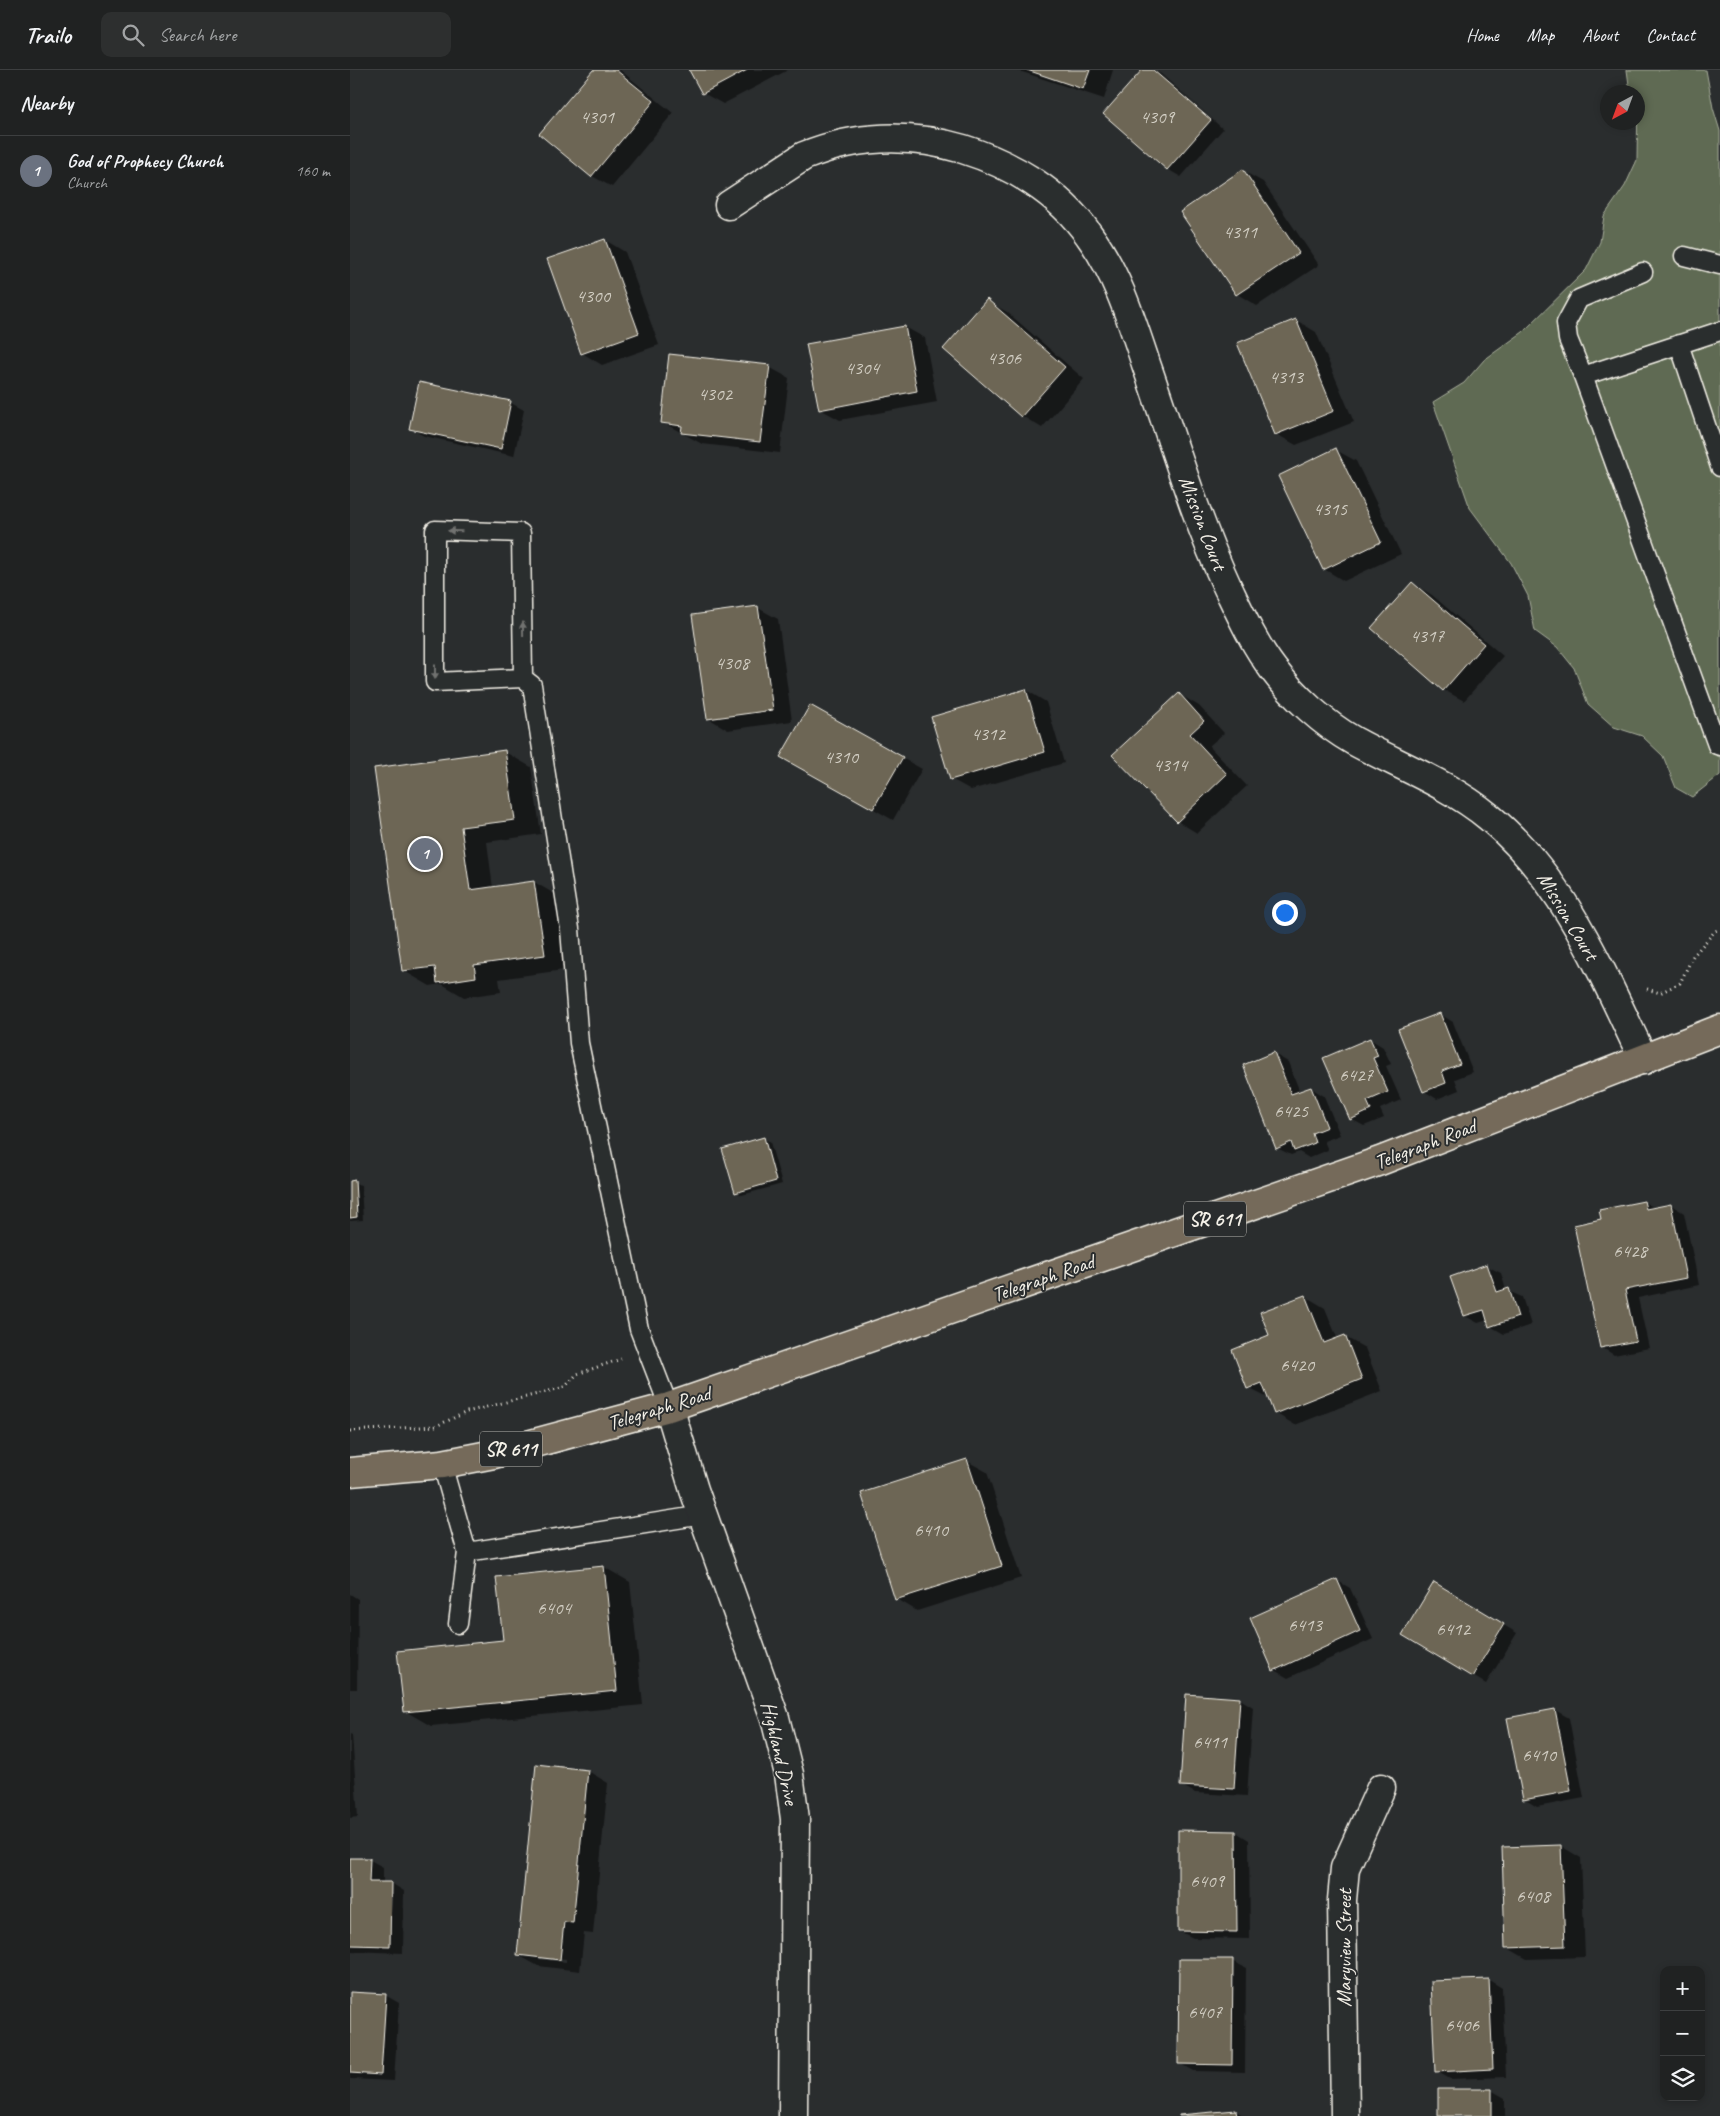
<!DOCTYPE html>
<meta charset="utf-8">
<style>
body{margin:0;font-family:Caveat,sans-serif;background:#2d2f2f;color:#f1f3f6}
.controls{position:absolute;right:15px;bottom:15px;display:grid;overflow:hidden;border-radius:10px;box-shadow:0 2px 8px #0003}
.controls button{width:45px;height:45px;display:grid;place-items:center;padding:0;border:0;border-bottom:1px solid #3d3f40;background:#202222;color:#f1f3f6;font:25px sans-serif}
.compass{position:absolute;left:1250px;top:15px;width:45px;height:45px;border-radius:50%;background:#202222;box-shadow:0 2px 8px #0003;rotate:221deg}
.you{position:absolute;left:934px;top:842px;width:18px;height:18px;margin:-12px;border:4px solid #fff;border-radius:50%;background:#1a73e8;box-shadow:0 0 0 8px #1a73e833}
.badge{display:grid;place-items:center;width:32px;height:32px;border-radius:50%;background:#ea580c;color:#fff;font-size:16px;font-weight:700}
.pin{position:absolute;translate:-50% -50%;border:2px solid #fff;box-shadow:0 1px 5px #0006}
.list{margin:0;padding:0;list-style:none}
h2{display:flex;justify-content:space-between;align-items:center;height:65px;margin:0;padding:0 20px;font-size:21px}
h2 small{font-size:16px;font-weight:400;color:#a2a4a5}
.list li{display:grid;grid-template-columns:32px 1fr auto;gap:15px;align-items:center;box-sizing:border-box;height:70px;padding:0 20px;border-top:1px solid #3d3f40}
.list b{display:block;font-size:19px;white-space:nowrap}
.list p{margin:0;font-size:16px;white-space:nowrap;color:#a2a4a5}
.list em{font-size:16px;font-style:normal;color:#a2a4a5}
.icon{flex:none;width:28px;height:28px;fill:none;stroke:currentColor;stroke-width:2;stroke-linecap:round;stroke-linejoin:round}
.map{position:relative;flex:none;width:1370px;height:2046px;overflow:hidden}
header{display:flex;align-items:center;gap:30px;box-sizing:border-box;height:70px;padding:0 25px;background:#202222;border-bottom:1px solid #3d3f40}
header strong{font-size:24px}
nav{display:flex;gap:28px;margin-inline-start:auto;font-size:18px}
.search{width:350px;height:45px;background:#2d2f2f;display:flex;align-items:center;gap:12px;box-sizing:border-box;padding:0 18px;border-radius:10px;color:#a2a4a5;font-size:19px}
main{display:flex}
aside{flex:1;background:#202222}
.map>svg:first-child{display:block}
.green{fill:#5e6b52;stroke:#a9ae9d}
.shadow{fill:#0007;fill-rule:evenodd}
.building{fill:#6d6655;stroke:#f4f1e8}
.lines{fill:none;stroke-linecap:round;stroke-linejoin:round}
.lane-casing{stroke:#f4f1e8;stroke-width:21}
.street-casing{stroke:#f4f1e8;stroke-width:31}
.primary-casing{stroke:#f4f1e8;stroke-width:31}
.path{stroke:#f4f1e8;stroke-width:3;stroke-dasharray:1 4;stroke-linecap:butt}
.lane{stroke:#2a2d2e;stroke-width:18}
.street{stroke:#2a2d2e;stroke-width:28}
.primary{stroke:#746a5a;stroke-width:28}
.oneway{fill:#71726f}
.labels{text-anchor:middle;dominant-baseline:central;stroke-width:4;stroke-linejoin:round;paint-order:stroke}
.number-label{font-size:19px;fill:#d2cec3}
.shield{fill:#2a2d2e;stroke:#b7b6b0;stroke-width:1}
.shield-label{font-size:20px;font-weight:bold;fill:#f4f1e8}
.street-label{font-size:21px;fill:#f4f1e8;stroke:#2a2d2e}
</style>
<header>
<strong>Trailo</strong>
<div class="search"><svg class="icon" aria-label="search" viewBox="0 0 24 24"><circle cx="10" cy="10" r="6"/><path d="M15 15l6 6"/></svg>Search here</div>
<nav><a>Home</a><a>Map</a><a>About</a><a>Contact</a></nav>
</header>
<main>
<aside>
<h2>Nearby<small></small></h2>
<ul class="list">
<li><span class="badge" style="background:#6b7280">1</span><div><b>God of Prophecy Church</b><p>Church</p></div><em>160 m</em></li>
</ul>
</aside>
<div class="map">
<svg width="1370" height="2046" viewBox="0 0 1370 2046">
<rect width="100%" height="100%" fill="#2a2d2e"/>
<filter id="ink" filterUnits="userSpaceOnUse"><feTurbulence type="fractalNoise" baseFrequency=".02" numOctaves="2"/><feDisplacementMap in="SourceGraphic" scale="10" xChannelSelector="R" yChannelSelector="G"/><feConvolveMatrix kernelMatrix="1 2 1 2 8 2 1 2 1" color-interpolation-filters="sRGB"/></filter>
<g filter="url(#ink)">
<path class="green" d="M1277,0h79l7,38 7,23v644l-28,22 -16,-9 -13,-32 -21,-20 -28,-9 -26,-23 -14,-36 -17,-21 -22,-16 -7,-35 -17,-33 -41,-55 -37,-106 31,-19 20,-23 39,-28 63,-62 14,-28 4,-26 21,-30 12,-26 1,-68h-8z"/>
<path class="shadow" d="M245,0h25l53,43 -61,74 -20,-11z
M341,0h97l-65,34 -20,-11z
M666,0h97l-9,29z
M794,0h10l7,4 62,55 -42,48 -14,-8z
M893,101l20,11 56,83 -62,41 -20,-12 -55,-82z
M255,170l20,12 34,93 -57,20 -20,-12z
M637,231l20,11 77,67 -42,49 -20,-12 -77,-67z
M946,250l20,12 38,90 -58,23 -20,-11z
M555,257l20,11 12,64 -97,18 -20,-11z
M419,297l20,11 -9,75 -78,-9 -40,-22z
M161,333l13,7 -10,46 -90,-20 -13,-7z
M986,380l20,11 45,93 -57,27 -20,-12z
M1062,513l20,12 71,61 -39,45 -20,-11z
M408,538l20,11 14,102 -64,9 -20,-12z
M676,620l20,12 18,61 -93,27 -20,-11z
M829,624l20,12 25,27 -15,13 38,40 -50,47 -20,-12z
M155,682l26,15 10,67 -54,8 6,46 41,-6 26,15 11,72 -72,10 2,13 -37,5 -22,-13 -12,2 -26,-15 -29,-202z
M432,687l120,1 20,11 -29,51z
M1090,944l13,8 20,50 -18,7 4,11 -22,9 -13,-8z
M1020,969l13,8 8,17 -5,2 15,34 -21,9 4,9 -20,8 -13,-7z
M924,984l14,8 12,30 11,-4 13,8 16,39 -16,6 4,9 -19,8 -10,-6 -8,3 -14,-7z
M413,1068l7,4 12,42 -40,11 -6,-3z
M0,1112l11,3 2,35 -13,1z
M1294,1132l11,6 16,-3 13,8 15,72 -61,13 11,50 -35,7 -13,-8 1,-127z
M1137,1196l14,7 5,17 16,7 9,28 -27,9 -14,-8 -2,-6 -10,3 -13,-7z
M955,1226l20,12 13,32 7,-3 20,11 17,43 -87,34 -20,-12 -5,-14 -22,-11 23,-52z
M617,1391l20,11 34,106 -104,33 -20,-12z
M254,1497l26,15 13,123 -212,21 -26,-15z
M986,1510l14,8 23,51 -85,39 -14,-8z
M1085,1514l82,49 -31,51 -82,-49z
M0,1524l8,5 -1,90h-7z
M890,1629l13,8 -6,89 -52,-3 -14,-8z
M1205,1640l14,8 15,80 -47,9 -13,-8z
M0,1664l2,1 6,82 -8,1z
M238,1701l20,12 -15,151 -9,-1 -4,38 -42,-5 -20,-11zM188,1886l28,3v3l-28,-3z
M886,1762l13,8 1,99 -57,-1 -14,-7z
M1211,1776l20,12 4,99 -58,2 -21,-12z
M0,1789l20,1 13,7v16h8l13,8 -1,62 -53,-2z
M882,1891l14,7 -1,104 -52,-1 -14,-8z
M1139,1910l13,8 4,89 -56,2 -14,-8z
M0,1923l35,2 14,8 -5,78 -44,-2z
M1141,2020l14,8v18h-66z
M886,2041l8,5h-62z"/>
<path class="building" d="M243,0h23l38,31 -63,76 -52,-43z
M339,0h58l-45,24z
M677,0h63l-7,19z
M792,0h11l58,50 -44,50 -64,-56z
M893,99l56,84 -63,42 -56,-83z
M255,169l34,94 -58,21 -34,-95z
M637,229l78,68 -44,50 -78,-68z
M946,249l38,92 -59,24 -38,-92z
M555,256l12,65 -98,19 -13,-66z
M319,284l101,11 -10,77 -79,-9 1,-7 -21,-3z
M69,312l92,19 -10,48 -92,-20z
M986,378l45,94 -58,28 -45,-94z
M1062,512l72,62 -41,47 -72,-63z
M408,536l15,104 -66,9 -15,-104z
M676,619l19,63 -95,28 -19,-63z
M829,623l25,28 -14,13 37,40 -50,48 -65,-67z
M460,635l93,52 -30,52 -93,-52z
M155,680l10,70 -54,7 9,63 64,-9 11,74 -71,10 2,12 -39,6 -2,-16 -33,4 -28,-203z
M1090,943l20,51 -18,7 4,12 -23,9 -25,-63z
M1020,968l8,18 -5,2 15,34 -21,9 4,9 -21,10 -27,-62z
M924,982l17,42 20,-7 16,40 -15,6 3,10 -21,8 -3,-9 -15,7 -33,-84z
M414,1067l12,44 -41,12 -13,-44z
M5,1110l2,37 -7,1v-37z
M1294,1131l2,8 25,-5 15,74 -61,12 11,51 -36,7 -26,-123 27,-6 -2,-9z
M1137,1194l10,28 12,-4 9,29 -29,10 -5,-17 -20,6 -14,-39z
M955,1225l19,48 21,-8 17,44 -88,35 -12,-31 -15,6 -15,-39 37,-15 -9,-23z
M617,1389l35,107 -107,34 -34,-107z
M254,1496l13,125 -213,21 -7,-61 106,-11 -7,-63z
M987,1509l23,52 -87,40 -23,-53z
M1084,1512l70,42 -32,53 -70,-42z
M836,1624l54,4 -6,91 -54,-3z
M1205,1639l16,82 -48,9 -16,-82z
M186,1694l52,6 -15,153 -9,-1 -4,38 -43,-5z
M828,1760l58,1 1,101 -59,-1z
M1211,1775l4,101 -60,2 -3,-101z
M0,1788h20l-1,24h22l-1,64 -40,-1z
M829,1889h54l-1,106 -54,-1z
M1139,1909l4,90 -58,3 -4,-91z
M0,1922l36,2 -5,81 -31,-2z
M1088,2019h54v27h-54z
M886,2040l1,6h-58v-1z"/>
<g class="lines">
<defs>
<path id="lane" d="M1334,186l36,9
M1370,261l-137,45 134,369 3,1
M1329,274l41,123
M1233,306l-15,-37 -2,-16 13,-24 64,-27
M173,608l-2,-145 -86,-3v152l88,-4 9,7 38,244 9,114 60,286 30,78
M92,1394l25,88
M108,1554l9,-72 236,-37"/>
<path id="street" d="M379,135l75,-49c51,-21 106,-23 159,-7 48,15 96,43 126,86 28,38 42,84 57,129 26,74 48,151 81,222 14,29 27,58 46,83 20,27 51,55 81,72 44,24 95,43 135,76 76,63 113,156 155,243
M319,1337l25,83 81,228 14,56 6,45 -2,297
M995,2046l-3,-216 3,-32 36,-80"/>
<path id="primary" d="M0,1402l92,-8 52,-10 175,-47 711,-246 340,-132"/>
</defs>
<use href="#lane" class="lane-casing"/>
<use href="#street" class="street-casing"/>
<use href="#primary" class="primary-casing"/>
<path class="path" d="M1297,919l13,4 20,-10 13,-27 22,-25 5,-2
M0,1361l86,-5 31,-14 98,-25 12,-13 44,-15"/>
<use href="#lane" class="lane"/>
<use href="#street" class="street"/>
<use href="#primary" class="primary"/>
</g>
<defs><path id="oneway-solid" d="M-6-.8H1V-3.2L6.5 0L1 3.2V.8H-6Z" transform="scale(1.25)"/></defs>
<g class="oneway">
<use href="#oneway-solid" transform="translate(105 461) rotate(-178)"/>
<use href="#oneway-solid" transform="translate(173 559) rotate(-91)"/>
<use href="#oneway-solid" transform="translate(85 602) rotate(90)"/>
</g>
</g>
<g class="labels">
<g class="number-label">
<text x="247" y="47">4301</text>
<text x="807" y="47">4309</text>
<text x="890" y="162">4311</text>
<text x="243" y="226">4300</text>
<text x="654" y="288">4306</text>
<text x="512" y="298">4304</text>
<text x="936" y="307">4313</text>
<text x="365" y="324">4302</text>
<text x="980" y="439">4315</text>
<text x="1077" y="566">4317</text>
<text x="382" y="593">4308</text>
<text x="638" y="664">4312</text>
<text x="491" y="687">4310</text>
<text x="820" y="695">4314</text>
<text x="1006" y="1005">6427</text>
<text x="941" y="1041">6425</text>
<text x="1280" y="1181">6428</text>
<text x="947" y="1295">6420</text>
<text x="581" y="1460">6410</text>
<text x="204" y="1538">6404</text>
<text x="955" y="1555">6413</text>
<text x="1103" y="1559">6412</text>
<text x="860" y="1672">6411</text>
<text x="1189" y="1685">6410</text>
<text x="857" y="1811">6409</text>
<text x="1183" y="1826">6408</text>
<text x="855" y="1942">6407</text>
<text x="1112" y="1955">6406</text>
</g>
<g class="shield">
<rect x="834" y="1131.5" width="62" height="35" rx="4"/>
<rect x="130" y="1361.5" width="62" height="35" rx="4"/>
</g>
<g class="shield-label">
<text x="865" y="1149">SR 611</text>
<text x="161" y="1379">SR 611</text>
</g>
<g class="street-label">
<text transform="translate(853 453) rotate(69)">Mission Court</text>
<text transform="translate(1218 846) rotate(59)">Mission Court</text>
<text transform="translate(1075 1074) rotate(-21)">Telegraph Road</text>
<text transform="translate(693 1208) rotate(-19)">Telegraph Road</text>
<text transform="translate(309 1338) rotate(-17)">Telegraph Road</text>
<text transform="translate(430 1683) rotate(77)">Highland Drive</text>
<text transform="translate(994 1878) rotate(-90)">Maryview Street</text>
</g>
</g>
</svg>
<div class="controls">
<button>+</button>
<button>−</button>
<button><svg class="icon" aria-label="layers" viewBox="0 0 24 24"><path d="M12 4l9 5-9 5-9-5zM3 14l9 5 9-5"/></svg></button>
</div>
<svg class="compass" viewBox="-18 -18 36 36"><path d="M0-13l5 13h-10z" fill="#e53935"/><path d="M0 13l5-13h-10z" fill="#a2a4a5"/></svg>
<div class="you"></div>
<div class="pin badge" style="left:75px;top:784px;background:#6b7280">1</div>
</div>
</main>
